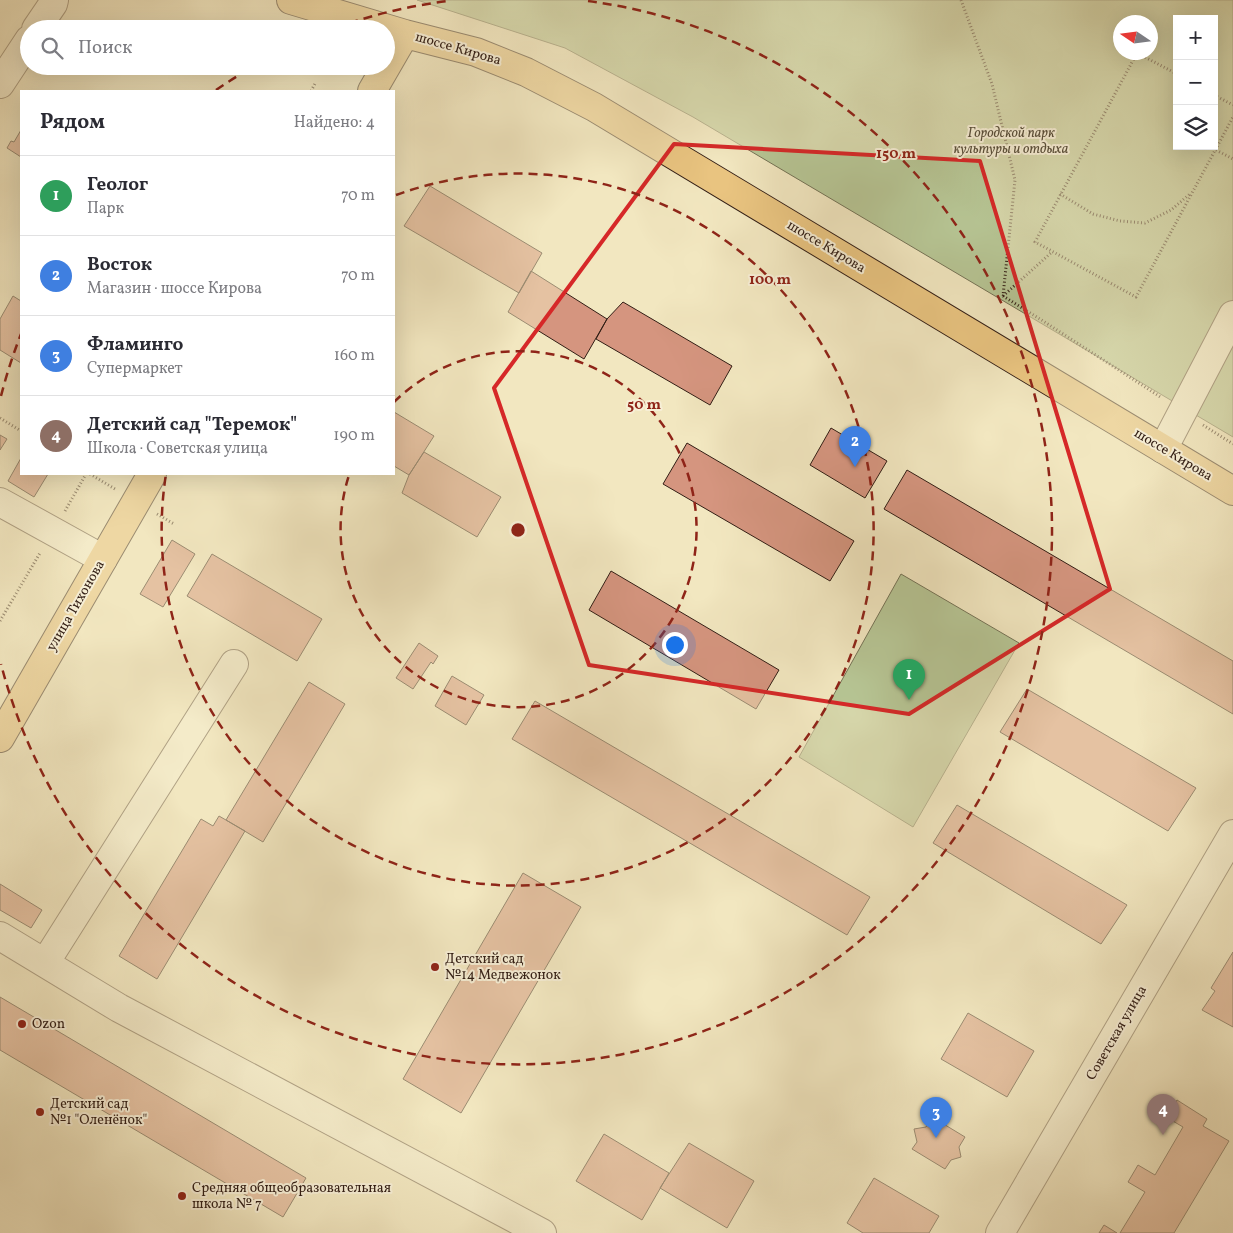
<!DOCTYPE html>
<html lang="ru">
<meta charset="utf-8">
<style>
body{margin:0;font-family:Vollkorn,serif;background:#f7f7f7;color:#2b2b33}
.controls{position:absolute;right:15px;top:15px;display:grid;overflow:hidden;border-radius:0px;box-shadow:0 5px 20px #0002}
.controls button{width:45px;height:45px;display:grid;place-items:center;padding:0;border:0;border-bottom:1px solid #e1e1e2;background:#fff;color:#2b2b33;font:25px sans-serif}
.compass{position:absolute;left:1113px;top:15px;width:45px;height:45px;border-radius:50%;background:#fff;box-shadow:0 5px 20px #0002;rotate:283deg}
.you{position:absolute;left:674px;top:644px;width:18px;height:18px;margin:-12px;border:4px solid #fff;border-radius:50%;background:#1a73e8;box-shadow:0 0 0 8px #1a73e833}
.badge{display:grid;place-items:center;width:32px;height:32px;border-radius:50%;background:#0f766e;color:#fff;font-size:16px;font-weight:700}
.pin{position:absolute;translate:-50% -41px;filter:drop-shadow(0 1px 2px #0008)}
.pin::after{content:'';position:absolute;top:26px;width:18px;height:15px;background:inherit;clip-path:polygon(0 0,100% 0,50% 100%)}
.list{margin:0;padding:0;list-style:none}
h2{display:flex;justify-content:space-between;align-items:center;height:65px;margin:0;padding:0 20px;font-size:21px}
h2 small{font-size:16px;font-weight:400;color:#7c7c81}
.list li{display:grid;grid-template-columns:32px 1fr auto;gap:15px;align-items:center;box-sizing:border-box;height:80px;padding:0 20px;border-top:1px solid #e1e1e2}
.list b{display:block;font-size:19px;white-space:nowrap}
.list p{margin:0;font-size:16px;white-space:nowrap;color:#7c7c81}
.list em{font-size:16px;font-style:normal;color:#7c7c81}
.icon{flex:none;width:28px;height:28px;fill:none;stroke:currentColor;stroke-width:2;stroke-linecap:round;stroke-linejoin:round}
.map{position:relative;flex:none;width:1233px;height:1233px;overflow:hidden}
.search{position:absolute;background:#fff;box-shadow:0 5px 20px #0002;left:20px;top:20px;width:375px;height:55px;display:flex;align-items:center;gap:12px;box-sizing:border-box;padding:0 18px;border-radius:28px;color:#7c7c81;font-size:19px}
.panel{position:absolute;background:#fff;box-shadow:0 5px 20px #0002;left:20px;top:90px;width:375px;height:385px;border-radius:0px}
.map>svg:first-child{display:block}
.green{fill:#b7c695;stroke:#747255;fill-rule:evenodd}
.building{fill:#d5957f;stroke:#321e15}
.lines{fill:none;stroke-linecap:round;stroke-linejoin:round}
.minor-casing{stroke:#625040;stroke-width:30}
.major-casing{stroke:#321e15;stroke-width:30}
.path{stroke:#321e15;stroke-width:3;stroke-dasharray:1 2.5;stroke-linecap:butt}
.minor{stroke:#f7efd6;stroke-width:28}
.major{stroke:#e9c480;stroke-width:28}
.marked{fill:none;stroke:#d62828;stroke-width:4;stroke-linejoin:round}
.ring{fill:none;stroke:#8f2418;stroke-width:2.5;stroke-dasharray:9 6}
.poi-dot{fill:#8f2418;stroke:#f7efd6;stroke-width:2}
.labels{text-anchor:middle;dominant-baseline:central;stroke-width:4;stroke-linejoin:round;paint-order:stroke}
.street-label{font-size:14px;fill:#321e15;stroke:#f7efd6}
.park-label{font-size:14px;font-style:italic;fill:#5a503b;stroke:#f7efd6}
.poi-label{font-size:14px;fill:#321e15;stroke:#f7efd6;text-anchor:start}
.centre{fill:#8f2418;stroke:#f7efd6;stroke-width:2.5}
.ring-label{font-size:15px;text-anchor:middle;font-weight:bold;fill:#8f2418;stroke:#f7efd6;stroke-width:4;stroke-linejoin:round;paint-order:stroke}
</style>
<div class="map">
<svg width="1233" height="1233" viewBox="0 0 1233 1233">
<rect width="100%" height="100%" fill="#f2e7c0"/>
<filter id="stains"><feTurbulence type="fractalNoise" baseFrequency=".004" numOctaves="4"/><feColorMatrix values="0 0 0 0 .2 0 0 0 0 .09 0 0 0 0 .02 0 0 0 .5 -.17"/></filter>
<radialGradient id="worn" r=".72"><stop offset=".6" stop-color="#630" stop-opacity="0"/><stop offset="1" stop-color="#630" stop-opacity=".3"/></radialGradient>
<path class="green" d="M417,0h816v437l-540,-320 -128,-69zM1177,19h37v127h-37zM1120,22h30v30h-30z
M901,574l118,69 -106,184 -114,-70z"/>
<path class="building" d="M21,130v27l-14,-9 4,-7 3,1z
M430,186l112,67 -23,40 -115,-67z
M531,271l76,48 -23,40 -76,-47z
M13,296l8,5v62l-21,-13v-31z
M623,302l109,64 -22,39 -114,-66 11,-20z
M394,412l40,24 -25,39 -15,-9z
M831,428l56,33 -22,37 -55,-33z
M0,435l7,4 -7,11z
M687,443l167,98 -24,40 -167,-97z
M424,452l77,45 -24,40 -75,-44 7,-18z
M21,458v16h27l-14,23 -26,-16z
M907,470l326,191v53l-349,-205z
M172,540l23,14 -32,53 -23,-13z
M212,554l110,65 -25,42 -110,-65z
M611,571l168,99 -23,39 -167,-99z
M419,643l19,13 -5,8 -2,-2 -18,27 -17,-11z
M452,676l32,19 -18,30 -31,-19z
M309,682l36,22 -82,138 -37,-22z
M1027,689l169,99 -28,43 -168,-99z
M535,701l335,196 -23,38 -335,-196z
M957,805l170,100 -26,39 -168,-101z
M219,816l26,15 -88,148 -38,-23 82,-137 12,7z
M523,873l58,34 -120,206 -58,-34z
M0,884l42,26 -11,18 -31,-18z
M1233,952v75l-31,-17 13,-19 -4,-3z
M0,997l306,181 -23,39 -283,-167z
M968,1013l66,38 -27,46 -66,-38z
M1177,1100l30,19 -4,7 26,15 -55,92h-54l25,-41 -17,-10 10,-17 17,10 28,-48 -17,-10z
M932,1117l33,20 -6,10 2,10 -10,3 -6,9 -33,-20 5,-7 -3,-13 12,-2z
M604,1134l65,39 -27,47 -66,-39z
M689,1143l65,38 -27,47 -67,-40z
M874,1178l65,38 -10,17h-66l-16,-10z
M1104,1225l13,8h-18z"/>
<g class="lines">
<defs>
<path id="minor" d="M36,29l17,-25 1,-4
M0,84l29,-44
M1163,449l70,-134
M0,502l103,57
M0,936l119,72 423,225
M45,963l189,-299
M1000,1233l233,-399"/>
<path id="major" d="M291,0l114,34 71,18 50,20 68,35 639,384
M372,91l33,-57
M0,738l152,-264"/>
</defs>
<use href="#minor" class="minor-casing"/>
<use href="#major" class="major-casing"/>
<path class="path" d="M961,0l31,84 23,96 -12,116
M1177,74l-40,-21 -102,189 101,55 97,-180
M311,91l5,-9
M1214,95l19,10
M1216,150l17,9
M1060,194l33,20 27,7 25,2 26,-13 20,-17
M1003,296l37,23 122,79
M1003,296l49,-44
M0,418l21,13
M1203,425l30,19
M90,474l25,15
M65,511l21,-37
M157,514l17,10
M0,621l40,-68"/>
<use href="#minor" class="minor"/>
<use href="#major" class="major"/>
</g>
<path d="M0 0H1233V1233H0ZM674,144l306,17 130,428 -201,125 -320,-49 -95,-277z" fill="#f2e7c0" fill-opacity=".55" fill-rule="evenodd"/>
<path class="marked" d="M674,144l306,17 130,428 -201,125 -320,-49 -95,-277z"/>
<g class="ring">
<path d="M394 402A178 178 0 1 1 349 475"/>
<path d="M396 195A356 356 0 1 1 166 474"/>
<path d="M1 396A534 534 0 0 1 21 334M216 90A534 534 0 0 1 251 68M335 28A534 534 0 0 1 448 1M588 1A534 534 0 1 1 1 664"/>
</g>
<g class="poi-dot">
<circle cx="435" cy="967" r="5"/>
<circle cx="22" cy="1024" r="5"/>
<circle cx="40" cy="1112" r="5"/>
<circle cx="182" cy="1196" r="5"/>
</g>
<g class="labels">
<g class="street-label">
<text transform="translate(458 49) rotate(16)">шоссе Кирова</text>
<text transform="translate(826 247) rotate(31)">шоссе Кирова</text>
<text transform="translate(1173 455) rotate(31)">шоссе Кирова</text>
<text transform="translate(76 606) rotate(-60)">улица Тихонова</text>
<text transform="translate(1117 1033) rotate(-60)">Советская улица</text>
</g>
<g class="park-label">
<text x="1011" y="133">Городской парк<tspan x="1011" dy="16">культуры и отдыха</tspan></text>
</g>
<g class="poi-label">
<text x="445" y="959">Детский сад<tspan x="445" dy="16">№14 Медвежонок</tspan></text>
<text x="32" y="1024">Ozon</text>
<text x="50" y="1104">Детский сад<tspan x="50" dy="16">№1 "Оленёнок"</tspan></text>
<text x="192" y="1188">Cредняя общеобразовательная<tspan x="192" dy="16">школа № 7</tspan></text>
</g>
</g>
<circle cx="518" cy="530" r="8" class="centre"/>
<g class="ring-label">
<text x="896" y="158">150 m</text>
<text x="770" y="284">100 m</text>
<text x="644" y="409">50 m</text>
</g>
<rect width="100%" height="100%" filter="url(#stains)"/>
<rect width="100%" height="100%" fill="url(#worn)"/>
</svg>
<div class="controls">
<button>+</button>
<button>−</button>
<button><svg class="icon" aria-label="layers" viewBox="0 0 24 24"><path d="M12 4l9 5-9 5-9-5zM3 14l9 5 9-5"/></svg></button>
</div>
<svg class="compass" viewBox="-18 -18 36 36"><path d="M0-13l5 13h-10z" fill="#e53935"/><path d="M0 13l5-13h-10z" fill="#7c7c81"/></svg>
<div class="you"></div>
<div class="pin badge" style="left:909px;top:700px;background:#2e9e5b">1</div>
<div class="pin badge" style="left:855px;top:467px;background:#3f7fe0">2</div>
<div class="pin badge" style="left:936px;top:1138px;background:#3f7fe0">3</div>
<div class="pin badge" style="left:1163px;top:1135px;background:#8d6e63">4</div>
<div class="search"><svg class="icon" aria-label="search" viewBox="0 0 24 24"><circle cx="10" cy="10" r="6"/><path d="M15 15l6 6"/></svg>Поиск</div>
<section class="panel">
<h2>Рядом<small>Найдено: 4</small></h2>
<ul class="list">
<li><span class="badge" style="background:#2e9e5b">1</span><div><b>Геолог</b><p>Парк</p></div><em>70 m</em></li>
<li><span class="badge" style="background:#3f7fe0">2</span><div><b>Восток</b><p>Магазин · шоссе Кирова</p></div><em>70 m</em></li>
<li><span class="badge" style="background:#3f7fe0">3</span><div><b>Фламинго</b><p>Супермаркет</p></div><em>160 m</em></li>
<li><span class="badge" style="background:#8d6e63">4</span><div><b>Детский сад &quot;Теремок&quot;</b><p>Школа · Советская улица</p></div><em>190 m</em></li>
</ul>
</section>
</div>
